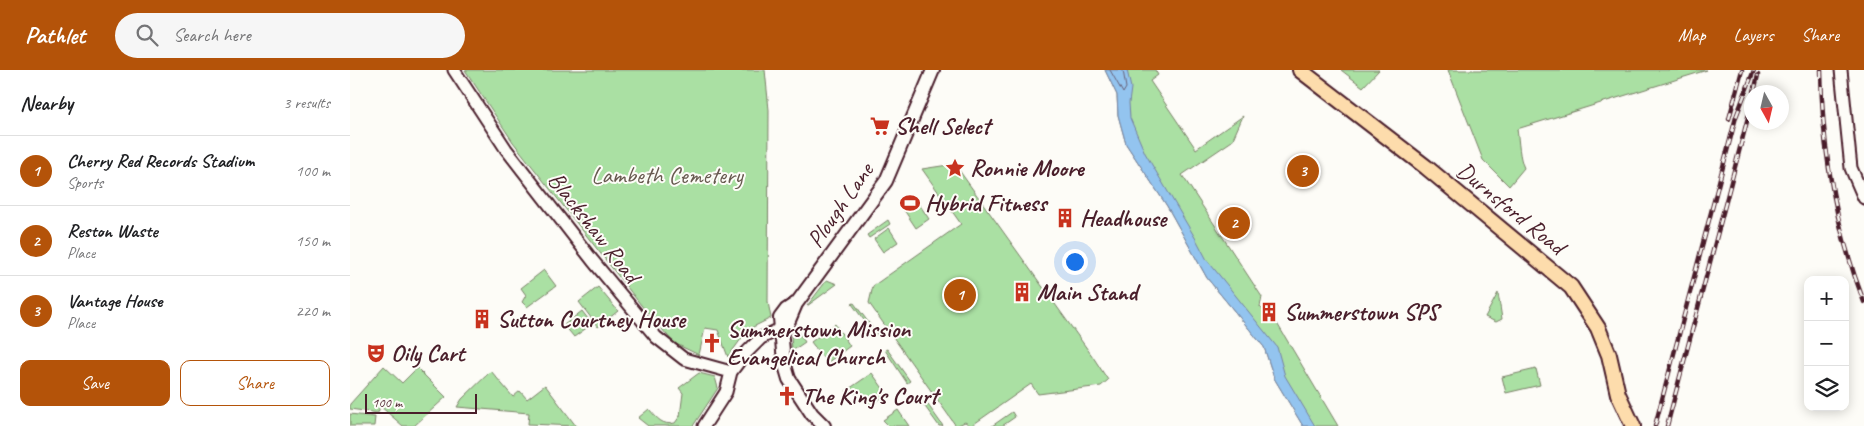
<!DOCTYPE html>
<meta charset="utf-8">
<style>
body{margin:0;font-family:Caveat,sans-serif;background:#f6f6f6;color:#202124}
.controls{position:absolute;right:15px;bottom:15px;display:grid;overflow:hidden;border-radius:10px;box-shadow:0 2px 12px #0003}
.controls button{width:45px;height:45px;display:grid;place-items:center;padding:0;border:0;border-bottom:1px solid #e0e0e0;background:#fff;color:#202124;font:25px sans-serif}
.compass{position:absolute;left:1394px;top:15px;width:45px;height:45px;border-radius:50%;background:#fff;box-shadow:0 2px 12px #0003;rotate:172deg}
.scale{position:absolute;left:15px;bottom:12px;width:112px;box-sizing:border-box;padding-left:5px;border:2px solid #4a1f2b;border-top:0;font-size:14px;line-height:18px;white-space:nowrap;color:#4a1f2b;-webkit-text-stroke:4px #fdfcf7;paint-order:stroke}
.you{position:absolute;left:724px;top:191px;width:18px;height:18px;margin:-12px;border:4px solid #fff;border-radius:50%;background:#1a73e8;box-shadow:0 0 0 8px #1a73e833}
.badge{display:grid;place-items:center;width:32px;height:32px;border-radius:50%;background:#b45309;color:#fff;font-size:16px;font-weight:700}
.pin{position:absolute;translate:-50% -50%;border:2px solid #fff;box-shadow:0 1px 5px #0006}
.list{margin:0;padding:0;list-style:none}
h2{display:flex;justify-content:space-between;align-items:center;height:65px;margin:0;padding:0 20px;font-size:21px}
h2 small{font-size:16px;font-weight:400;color:#757577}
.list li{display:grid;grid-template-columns:32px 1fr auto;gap:15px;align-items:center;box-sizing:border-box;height:70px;padding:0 20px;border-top:1px solid #e0e0e0}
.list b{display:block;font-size:19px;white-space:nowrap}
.list p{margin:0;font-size:16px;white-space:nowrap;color:#757577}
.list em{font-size:16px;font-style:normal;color:#757577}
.actions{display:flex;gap:10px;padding:15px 20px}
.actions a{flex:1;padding:11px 0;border:1px solid #b45309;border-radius:10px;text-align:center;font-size:18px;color:#b45309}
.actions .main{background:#b45309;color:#fff}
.icon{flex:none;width:28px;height:28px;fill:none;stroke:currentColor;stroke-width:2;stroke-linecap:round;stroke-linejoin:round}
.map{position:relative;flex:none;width:1514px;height:356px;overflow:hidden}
header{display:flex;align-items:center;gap:30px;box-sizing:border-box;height:70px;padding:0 25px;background:#b45309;color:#fff}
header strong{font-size:24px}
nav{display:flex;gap:28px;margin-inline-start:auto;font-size:18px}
.search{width:350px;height:45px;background:#f6f6f6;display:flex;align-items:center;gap:12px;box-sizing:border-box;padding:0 18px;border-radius:28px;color:#757577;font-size:19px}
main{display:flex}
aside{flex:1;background:#fff}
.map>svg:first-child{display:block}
.green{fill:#aae0a3;stroke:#7a8067}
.water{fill:#93c4ef;stroke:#7682a1}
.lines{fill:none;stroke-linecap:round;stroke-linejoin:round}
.shore{stroke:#676179;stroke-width:1}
.tertiary-casing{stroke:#4a1f2b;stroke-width:15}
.secondary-casing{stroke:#4a1f2b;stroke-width:16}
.primary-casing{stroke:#4a1f2b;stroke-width:18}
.tertiary{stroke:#fdfcf7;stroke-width:11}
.secondary{stroke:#fdfcf7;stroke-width:12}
.primary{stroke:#fddcac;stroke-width:14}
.rail-casing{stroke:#4a1f2b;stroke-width:4.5}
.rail{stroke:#fdfcf7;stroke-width:2.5;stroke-dasharray:8;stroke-linecap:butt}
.labels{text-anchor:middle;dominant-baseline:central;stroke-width:4;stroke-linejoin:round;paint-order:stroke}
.poi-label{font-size:24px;font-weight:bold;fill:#4a1f2b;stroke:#fdfcf7;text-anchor:start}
.park-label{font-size:24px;fill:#67594f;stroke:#fdfcf7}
.street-label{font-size:24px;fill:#4a1f2b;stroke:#fdfcf7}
</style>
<header>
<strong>Pathlet</strong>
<div class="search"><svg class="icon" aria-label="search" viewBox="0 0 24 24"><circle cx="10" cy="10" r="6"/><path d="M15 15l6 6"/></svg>Search here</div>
<nav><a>Map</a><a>Layers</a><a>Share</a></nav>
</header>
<main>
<aside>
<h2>Nearby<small>3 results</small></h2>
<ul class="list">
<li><span class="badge">1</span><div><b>Cherry Red Records Stadium</b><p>Sports</p></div><em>100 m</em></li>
<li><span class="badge">2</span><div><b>Reston Waste</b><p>Place</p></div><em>150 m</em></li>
<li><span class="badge">3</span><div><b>Vantage House</b><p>Place</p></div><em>220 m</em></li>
</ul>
<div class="actions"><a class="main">Save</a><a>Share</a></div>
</aside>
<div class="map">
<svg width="1514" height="356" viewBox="0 0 1514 356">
<rect width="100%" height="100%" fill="#fdfcf7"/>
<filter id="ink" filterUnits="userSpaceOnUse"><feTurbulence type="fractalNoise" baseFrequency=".02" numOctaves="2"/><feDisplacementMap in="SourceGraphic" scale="10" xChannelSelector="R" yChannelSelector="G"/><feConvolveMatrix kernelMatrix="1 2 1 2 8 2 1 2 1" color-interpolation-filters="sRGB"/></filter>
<g filter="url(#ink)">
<path class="green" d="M115,0h300l4,40 -1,192 3,16 -18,9 -9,8 -16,22 -10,-27 -13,-2 -6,27 -25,-12 -33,-38 -128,-163z
M755,0h50l3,5 -8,6 46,68 47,-33 -11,25 -50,34 80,122 -2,10 18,18 60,101h-35l-29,-48 -10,-31 -57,-69 -40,-72 -41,-62 -8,-29 -1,-20z
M991,0h38l-16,17z
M1098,0h259l-190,59c2,13 2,28 7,39l-15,18 -26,-26z
M598,95l8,1 137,191 15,23 -7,6 -63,8 -7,-10 -60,42 -6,-4 -9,4 -87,-123 4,-17 88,-62 -39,-55z
M567,131l12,18 -13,9 -12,-18z
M538,150l2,4 -21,14 -2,-3z
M539,158l9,14 -15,10 -9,-13z
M194,200l12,16 -29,21 -5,-5 4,-7 -5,-7z
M477,210l10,4 -30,22z
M248,217l20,24 -20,16 -19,-25z
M1148,223l4,26 -6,3 -11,-5z
M504,233l23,31 -2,1 -23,-31z
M232,241l10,13 -18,13 -10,-12z
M485,254l15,22 -23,17 -16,-21z
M446,259l9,13 -13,9 -1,-16z
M537,279l23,32 -3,2 -22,-33z
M34,296l18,17 15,-15 29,29 -32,29h-11l-23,-20 -2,7 -28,-4v-5z
M1186,299l4,16 -34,8 -4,-16z
M141,301l22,26 7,-6 7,8 18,-14 31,41 -48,-2 1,-11 -72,-6 5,-8z
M349,303l16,4 3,11 -25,38h-45l-10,-8 11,-9c8,9 13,17 26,14l5,-7 3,-23 -4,-5z
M522,303l15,21 -16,11 -18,-13 -4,3 -3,-4z
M571,325l22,31h-4l-21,-29z
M548,340l11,16h-20l-6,-6z
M662,342l3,5 -13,9h-10z
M0,344l25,3 -1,9h-24z"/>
<path class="water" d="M755,0h22l4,18 -2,15 1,15 15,35 52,88 10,19 70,87 8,29 30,50h-12l-29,-48 -10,-31 -57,-69 -40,-72 -41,-62 -8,-29 -1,-20z"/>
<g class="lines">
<path class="shore" d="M760,0l13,23 3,-5 -3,-18"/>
<defs>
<path id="tertiary" d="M104,0l52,79 87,112 63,76 28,22 47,13
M1491,0l10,98 13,30
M354,356l22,-34 5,-20 12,-16 18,-18 19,-9"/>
<path id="secondary" d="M445,234l-9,6 -6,8 4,44 5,17 23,35 12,12
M430,259l7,-4 9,-21 90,-123 47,-111"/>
<path id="primary" d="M950,0l126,97 145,120 27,41 11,27 9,39 15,32"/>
</defs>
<use href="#tertiary" class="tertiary-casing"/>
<use href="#secondary" class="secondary-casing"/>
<use href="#primary" class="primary-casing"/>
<use href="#tertiary" class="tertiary"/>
<use href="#secondary" class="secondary"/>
<use href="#primary" class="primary"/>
<defs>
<path id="rail" d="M1471,0c1,78 15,159 43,232
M1404,22l4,-17
M1379,49l13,-49
M1305,356l81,-309 18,-47
M1317,356l85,-324"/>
</defs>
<use href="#rail" class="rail-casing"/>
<use href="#rail" class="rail"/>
</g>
</g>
<defs>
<symbol id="supermarket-bare" viewBox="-9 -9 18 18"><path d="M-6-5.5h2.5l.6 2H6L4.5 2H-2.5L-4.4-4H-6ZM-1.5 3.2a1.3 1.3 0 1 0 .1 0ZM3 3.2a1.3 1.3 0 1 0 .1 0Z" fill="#c8321e" stroke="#fdfcf7" stroke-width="2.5" paint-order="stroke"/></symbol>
<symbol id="sight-bare" viewBox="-9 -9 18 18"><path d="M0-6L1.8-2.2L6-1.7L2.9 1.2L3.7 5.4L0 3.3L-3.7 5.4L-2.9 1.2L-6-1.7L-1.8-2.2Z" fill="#c8321e" stroke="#fdfcf7" stroke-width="2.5" paint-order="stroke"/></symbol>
<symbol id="stadium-bare" viewBox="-9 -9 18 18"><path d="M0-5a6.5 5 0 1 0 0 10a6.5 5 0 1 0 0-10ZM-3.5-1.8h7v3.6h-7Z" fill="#c8321e" stroke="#fdfcf7" stroke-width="2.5" paint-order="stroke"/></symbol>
<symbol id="building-bare" viewBox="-9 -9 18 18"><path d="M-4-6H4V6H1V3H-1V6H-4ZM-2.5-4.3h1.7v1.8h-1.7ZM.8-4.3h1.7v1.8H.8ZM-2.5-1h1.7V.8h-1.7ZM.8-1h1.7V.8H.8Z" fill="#c8321e" stroke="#fdfcf7" stroke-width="2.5" paint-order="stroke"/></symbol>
<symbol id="church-bare" viewBox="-9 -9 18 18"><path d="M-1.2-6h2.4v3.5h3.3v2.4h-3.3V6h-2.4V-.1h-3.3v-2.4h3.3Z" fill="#c8321e" stroke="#fdfcf7" stroke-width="2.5" paint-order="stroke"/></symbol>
<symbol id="theatre-bare" viewBox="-9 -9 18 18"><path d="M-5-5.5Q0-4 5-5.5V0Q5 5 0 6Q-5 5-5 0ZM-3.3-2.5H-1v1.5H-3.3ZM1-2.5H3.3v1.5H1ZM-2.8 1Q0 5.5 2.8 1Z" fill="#c8321e" stroke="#fdfcf7" stroke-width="2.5" paint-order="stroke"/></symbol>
</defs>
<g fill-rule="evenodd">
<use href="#supermarket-bare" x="516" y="42" width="28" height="28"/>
<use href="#sight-bare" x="591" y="84" width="28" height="28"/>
<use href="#stadium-bare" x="546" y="119" width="28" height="28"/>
<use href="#building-bare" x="701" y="134" width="28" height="28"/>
<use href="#building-bare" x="658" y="208" width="28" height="28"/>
<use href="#building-bare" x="905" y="228" width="28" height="28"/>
<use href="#building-bare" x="118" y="235" width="28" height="28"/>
<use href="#church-bare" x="348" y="259" width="28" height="28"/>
<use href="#theatre-bare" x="12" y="269" width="28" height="28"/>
<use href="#church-bare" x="423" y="312" width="28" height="28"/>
</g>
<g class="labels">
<g class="poi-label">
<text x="545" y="56">Shell Select</text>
<text x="620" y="98">Ronnie Moore</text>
<text x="575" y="133">Hybrid Fitness</text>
<text x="730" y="148">Headhouse</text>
<text x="687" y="222">Main Stand</text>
<text x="934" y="242">Summerstown SPS</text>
<text x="147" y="249">Sutton Courtney House</text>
<text x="377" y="259">Summerstown Mission<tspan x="377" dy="28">Evangelical Church</tspan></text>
<text x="41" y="283">Oily Cart</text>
<text x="452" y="326">The King's Court</text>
</g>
<g class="park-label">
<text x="317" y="105">Lambeth Cemetery</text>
</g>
<g class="street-label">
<text transform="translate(490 135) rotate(-55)">Plough Lane</text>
<text transform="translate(1161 138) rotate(39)">Durnsford Road</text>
<text transform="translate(244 157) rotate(52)">Blackshaw Road</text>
</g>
</g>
</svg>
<div class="controls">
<button>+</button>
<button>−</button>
<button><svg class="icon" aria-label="layers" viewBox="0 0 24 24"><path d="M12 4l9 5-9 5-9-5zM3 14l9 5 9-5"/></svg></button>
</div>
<svg class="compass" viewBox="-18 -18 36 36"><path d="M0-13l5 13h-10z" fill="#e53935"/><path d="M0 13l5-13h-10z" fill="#757577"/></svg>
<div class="scale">100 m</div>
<div class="you"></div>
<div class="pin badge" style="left:610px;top:225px">1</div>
<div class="pin badge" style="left:884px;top:153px">2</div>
<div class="pin badge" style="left:953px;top:101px">3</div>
</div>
</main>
